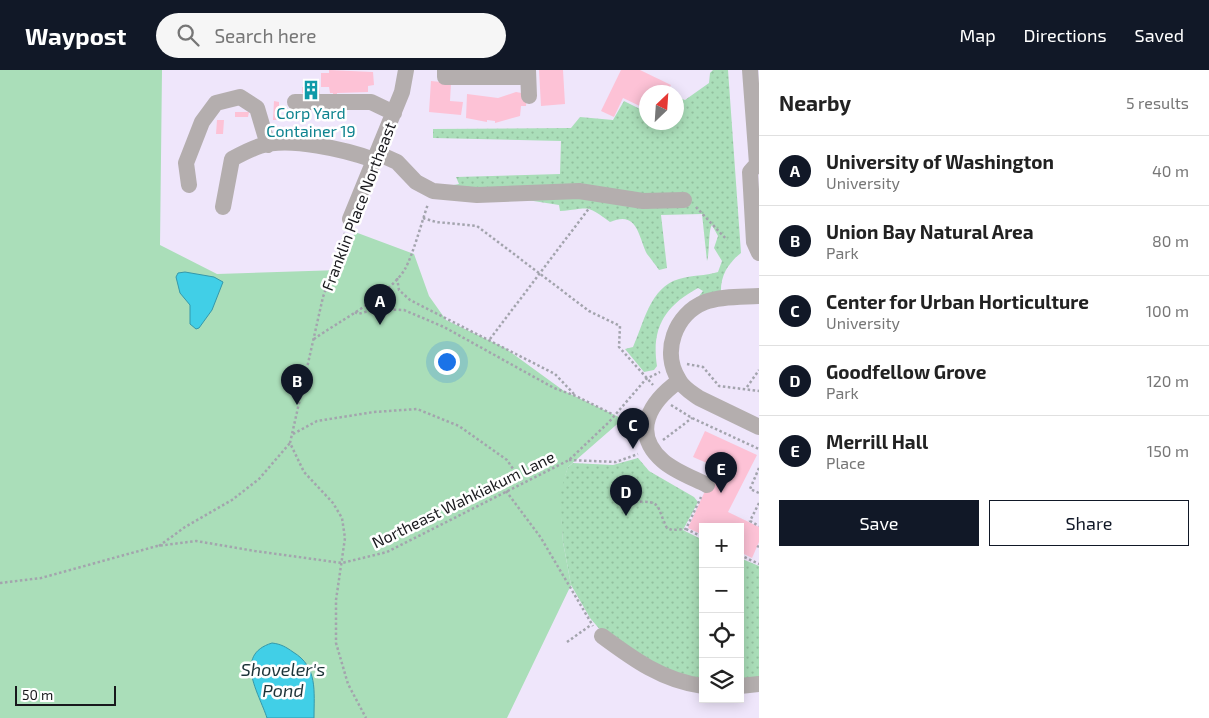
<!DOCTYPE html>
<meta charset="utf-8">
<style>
body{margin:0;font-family:"Exo 2",sans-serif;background:#f6f6f6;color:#222}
.controls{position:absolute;right:15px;bottom:15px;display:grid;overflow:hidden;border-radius:0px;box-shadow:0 2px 12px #0003}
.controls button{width:45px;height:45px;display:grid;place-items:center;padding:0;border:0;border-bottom:1px solid #e0e0e0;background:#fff;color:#222;font:25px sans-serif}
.compass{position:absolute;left:639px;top:15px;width:45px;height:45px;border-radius:50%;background:#fff;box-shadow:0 2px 12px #0003;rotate:25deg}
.scale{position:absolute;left:15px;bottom:12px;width:101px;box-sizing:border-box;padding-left:5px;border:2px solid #18181c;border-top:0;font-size:14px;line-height:18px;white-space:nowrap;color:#18181c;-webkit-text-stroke:4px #fff;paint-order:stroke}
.you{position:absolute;left:446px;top:291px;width:18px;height:18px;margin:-12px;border:4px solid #fff;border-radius:50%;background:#1a73e8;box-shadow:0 0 0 8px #1a73e833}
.badge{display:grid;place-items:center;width:32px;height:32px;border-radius:50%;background:#111827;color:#fff;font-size:16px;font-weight:700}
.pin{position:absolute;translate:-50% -41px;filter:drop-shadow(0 1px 2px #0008)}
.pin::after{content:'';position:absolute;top:26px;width:18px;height:15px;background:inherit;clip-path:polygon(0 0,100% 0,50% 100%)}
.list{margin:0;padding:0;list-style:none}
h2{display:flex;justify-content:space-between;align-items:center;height:65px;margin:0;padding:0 20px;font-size:21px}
h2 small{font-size:16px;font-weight:400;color:#767676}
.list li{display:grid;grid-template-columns:32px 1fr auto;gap:15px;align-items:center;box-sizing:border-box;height:70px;padding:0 20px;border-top:1px solid #e0e0e0}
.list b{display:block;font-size:19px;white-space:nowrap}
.list p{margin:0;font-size:16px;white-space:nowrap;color:#767676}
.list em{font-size:16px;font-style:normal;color:#767676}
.actions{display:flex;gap:10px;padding:15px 20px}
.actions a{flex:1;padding:11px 0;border:1px solid #111827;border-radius:0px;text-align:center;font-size:18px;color:#111827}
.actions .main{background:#111827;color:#fff}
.icon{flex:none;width:28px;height:28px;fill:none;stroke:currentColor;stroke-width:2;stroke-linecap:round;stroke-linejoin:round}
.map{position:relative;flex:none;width:759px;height:648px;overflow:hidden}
header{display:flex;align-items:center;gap:30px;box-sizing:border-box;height:70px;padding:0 25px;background:#111827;color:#fff}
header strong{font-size:24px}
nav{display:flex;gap:28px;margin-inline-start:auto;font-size:18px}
.search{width:350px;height:45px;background:#f6f6f6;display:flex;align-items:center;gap:12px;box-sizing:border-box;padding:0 18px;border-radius:28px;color:#767676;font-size:19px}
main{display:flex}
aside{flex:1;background:#fff}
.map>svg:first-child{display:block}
.education{fill:#efe6fb;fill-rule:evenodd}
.grass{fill:url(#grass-dots)}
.park{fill:#aadeb9}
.water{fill:#41cfe7;stroke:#3598aa}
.building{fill:#fdc2d6}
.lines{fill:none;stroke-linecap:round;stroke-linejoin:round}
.path{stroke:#a3a4ad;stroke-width:2.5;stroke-dasharray:2.5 2.5;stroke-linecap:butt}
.minor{stroke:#b4aeae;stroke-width:16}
.labels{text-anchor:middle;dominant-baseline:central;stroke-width:5;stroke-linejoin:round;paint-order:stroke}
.culture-label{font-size:16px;fill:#0d838f;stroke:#fff}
.street-label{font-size:16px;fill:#18181c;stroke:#fff}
.water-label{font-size:18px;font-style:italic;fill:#1d3439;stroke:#fff}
</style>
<header>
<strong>Waypost</strong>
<div class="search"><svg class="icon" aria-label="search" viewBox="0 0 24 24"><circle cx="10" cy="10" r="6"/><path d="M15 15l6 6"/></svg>Search here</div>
<nav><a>Map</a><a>Directions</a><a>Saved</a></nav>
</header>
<main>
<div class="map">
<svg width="759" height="648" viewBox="0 0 759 648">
<defs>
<pattern id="grass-dots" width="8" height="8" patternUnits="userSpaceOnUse" patternTransform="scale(1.25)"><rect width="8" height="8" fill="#aadeb9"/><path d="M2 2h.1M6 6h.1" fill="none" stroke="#92be9e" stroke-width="1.8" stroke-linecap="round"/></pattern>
</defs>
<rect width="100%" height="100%" fill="#f2f3ff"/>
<path class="education" d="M0,0h759v648h-759zM646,22h30v30h-30zM703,457h37v172h-37z"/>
<path class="grass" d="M713,0h15l13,183c-14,11 -21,24 -20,41l-25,6 7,-9 -5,-3c-33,18 -47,40 -41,78l-3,4 -10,2 -19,-23 8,-2c11,-24 17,-60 46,-68 13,-4 26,-3 39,-7l4,-11 -8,-13 4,-12 -6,-11c-4,5 -2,27 -5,36l-5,-47 -41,1 6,53 -8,2c-4,-6 -8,-11 -12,-16 -9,-18 -9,-44 -37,-32 -26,-19 -20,-13 -50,-11l-1,-6 -116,-18 16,-3 -3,-7 104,-3 1,-33 -128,-3v-9l138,-1 9,-11 33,3 11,-19 22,11v10h30l1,-25 8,3 24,-17 1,-10z
M638,388l11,13 45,26 4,5 -15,28 20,10v139l-32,-7 -69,-40 -12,-14 -19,-33 -8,-43 -4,-49 9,-26 5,-4 40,2z
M740,488l19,8v112l-19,2z"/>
<path class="park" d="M0,0h162l-2,175 57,29 123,-4 15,-38 59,22 15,42 17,24 59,28 59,43 59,28 -55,48 -8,26 3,49 8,43 -64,133h-507z"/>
<path class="water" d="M185,202l29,5 9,5 -11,28 -13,18 -3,1 -6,-5v-19l-10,-12 -4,-16 2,-4z
M272,573c9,1 14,4 21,9 25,15 21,39 21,66h-47c-8,-25 -34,-63 5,-75z"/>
<path class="building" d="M329,0l44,2 1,13 -6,1v6l-31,1v3h-4v-3h-3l-1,-6h-8v-14h8z
M539,0h24l2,34 -24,2z
M621,0h19l31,15 -4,7h-21v17l-23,-11 -9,19 -13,-6z
M431,11l20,2 -1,18 13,1 -2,13 -32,-3z
M302,17h17l1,7 -9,3 -9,-4z
M516,22l11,2 -1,12h-5l-1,10 -25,7v-2l-8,-1v2l-21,-4 1,-24 31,4z
M274,31l5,1v18h-6z
M235,42h14l-1,5h-13z
M217,50h7l-1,14h-7z
M705,361l52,24 -29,57 31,15v15l-7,16 -12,-6v-25h-37v8l-15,-7 28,-61 -23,-10z"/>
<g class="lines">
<path class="path" d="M696,137l31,33
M423,148l13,4 41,4 112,85 31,15 -1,21 34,38
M345,163l-22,64 -33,146 14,29 29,31 9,15 3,20 -9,62v43l12,41 18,34
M397,208l2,12 11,10 145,74 19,20
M355,242l3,2 18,-5 28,1 40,17 110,61 22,8 38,19
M314,269c25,-18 75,-43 91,-70 8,-14 17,-48 23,-65
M490,269l100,-132
M687,294l16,3 16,19 40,5
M747,317l12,-17
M671,335l21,13 67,31
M293,364l24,-13 57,-9 43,-3 42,17 48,34 15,22
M663,370l29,-22
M569,390l47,2 22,-8
M759,398l-9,21 9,4
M506,421l35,47 52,88
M635,432c28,-2 21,5 32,26l5,2 14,-1 15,-32
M759,433l-9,18 9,5
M686,459l17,8
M159,476l26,-19 47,-27 27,-21 31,-36
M757,476l2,1
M740,485l19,9
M0,513l41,-5 116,-32 39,-5 59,10 87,12 45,-11 182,-92 40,-38 37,-43 14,-7
M567,572l24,-17"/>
<path class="minor" d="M445,0v7h83
M528,0l1,26
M750,0l7,94 -7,8 4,70 5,11
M295,32h76l23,11
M377,83l20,9 19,20 17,9 44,4 102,-4 64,10 41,-1
M189,115l-3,-22 16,-41 14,-19 24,-6 17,11 11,37
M223,137l9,-48c9,-5 19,-10 28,-13 28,-10 87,4 114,14
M350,149l52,-127 4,-22
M759,226c-17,1 -38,0 -54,6 -30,12 -44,50 -26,78 4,8 13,13 20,18l60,29
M679,311c-28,20 -49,51 -16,80 11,10 30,17 44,24
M602,566c31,23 61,45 101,50
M740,616l19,-2"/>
</g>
<defs>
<symbol id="building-bare" viewBox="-9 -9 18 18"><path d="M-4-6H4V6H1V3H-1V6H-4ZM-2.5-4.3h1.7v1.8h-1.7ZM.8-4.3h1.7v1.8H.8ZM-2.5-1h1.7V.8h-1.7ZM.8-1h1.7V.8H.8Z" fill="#0f9aa8" stroke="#fff" stroke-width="2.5" paint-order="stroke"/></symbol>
</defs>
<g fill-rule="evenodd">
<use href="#building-bare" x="297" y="6" width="28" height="28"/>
</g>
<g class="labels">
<g class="culture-label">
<text x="311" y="42">Corp Yard<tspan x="311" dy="18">Container 19</tspan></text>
</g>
<g class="street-label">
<text transform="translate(358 136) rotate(-69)">Franklin Place Northeast</text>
<text transform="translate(463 429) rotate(-26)">Northeast Wahkiakum Lane</text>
</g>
<g class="water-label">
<text x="283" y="599">Shoveler's<tspan x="283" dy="21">Pond</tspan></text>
</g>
</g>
</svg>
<div class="controls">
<button>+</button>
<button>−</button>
<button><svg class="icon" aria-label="locate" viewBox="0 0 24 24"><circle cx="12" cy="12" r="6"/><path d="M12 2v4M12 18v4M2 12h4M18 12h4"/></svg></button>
<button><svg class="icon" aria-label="layers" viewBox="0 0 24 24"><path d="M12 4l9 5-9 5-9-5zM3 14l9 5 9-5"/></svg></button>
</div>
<svg class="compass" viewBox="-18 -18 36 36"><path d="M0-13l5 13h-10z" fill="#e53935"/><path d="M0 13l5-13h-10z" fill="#767676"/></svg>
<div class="scale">50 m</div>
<div class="you"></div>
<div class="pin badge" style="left:380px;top:255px">A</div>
<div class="pin badge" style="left:297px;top:335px">B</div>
<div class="pin badge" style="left:633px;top:379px">C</div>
<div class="pin badge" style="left:626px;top:446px">D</div>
<div class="pin badge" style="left:721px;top:423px">E</div>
</div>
<aside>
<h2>Nearby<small>5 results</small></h2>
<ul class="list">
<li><span class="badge">A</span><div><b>University of Washington</b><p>University</p></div><em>40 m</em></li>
<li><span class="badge">B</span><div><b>Union Bay Natural Area</b><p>Park</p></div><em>80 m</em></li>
<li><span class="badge">C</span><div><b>Center for Urban Horticulture</b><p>University</p></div><em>100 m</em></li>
<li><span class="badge">D</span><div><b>Goodfellow Grove</b><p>Park</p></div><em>120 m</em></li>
<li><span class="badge">E</span><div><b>Merrill Hall</b><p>Place</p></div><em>150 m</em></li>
</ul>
<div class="actions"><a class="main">Save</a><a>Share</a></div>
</aside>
</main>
